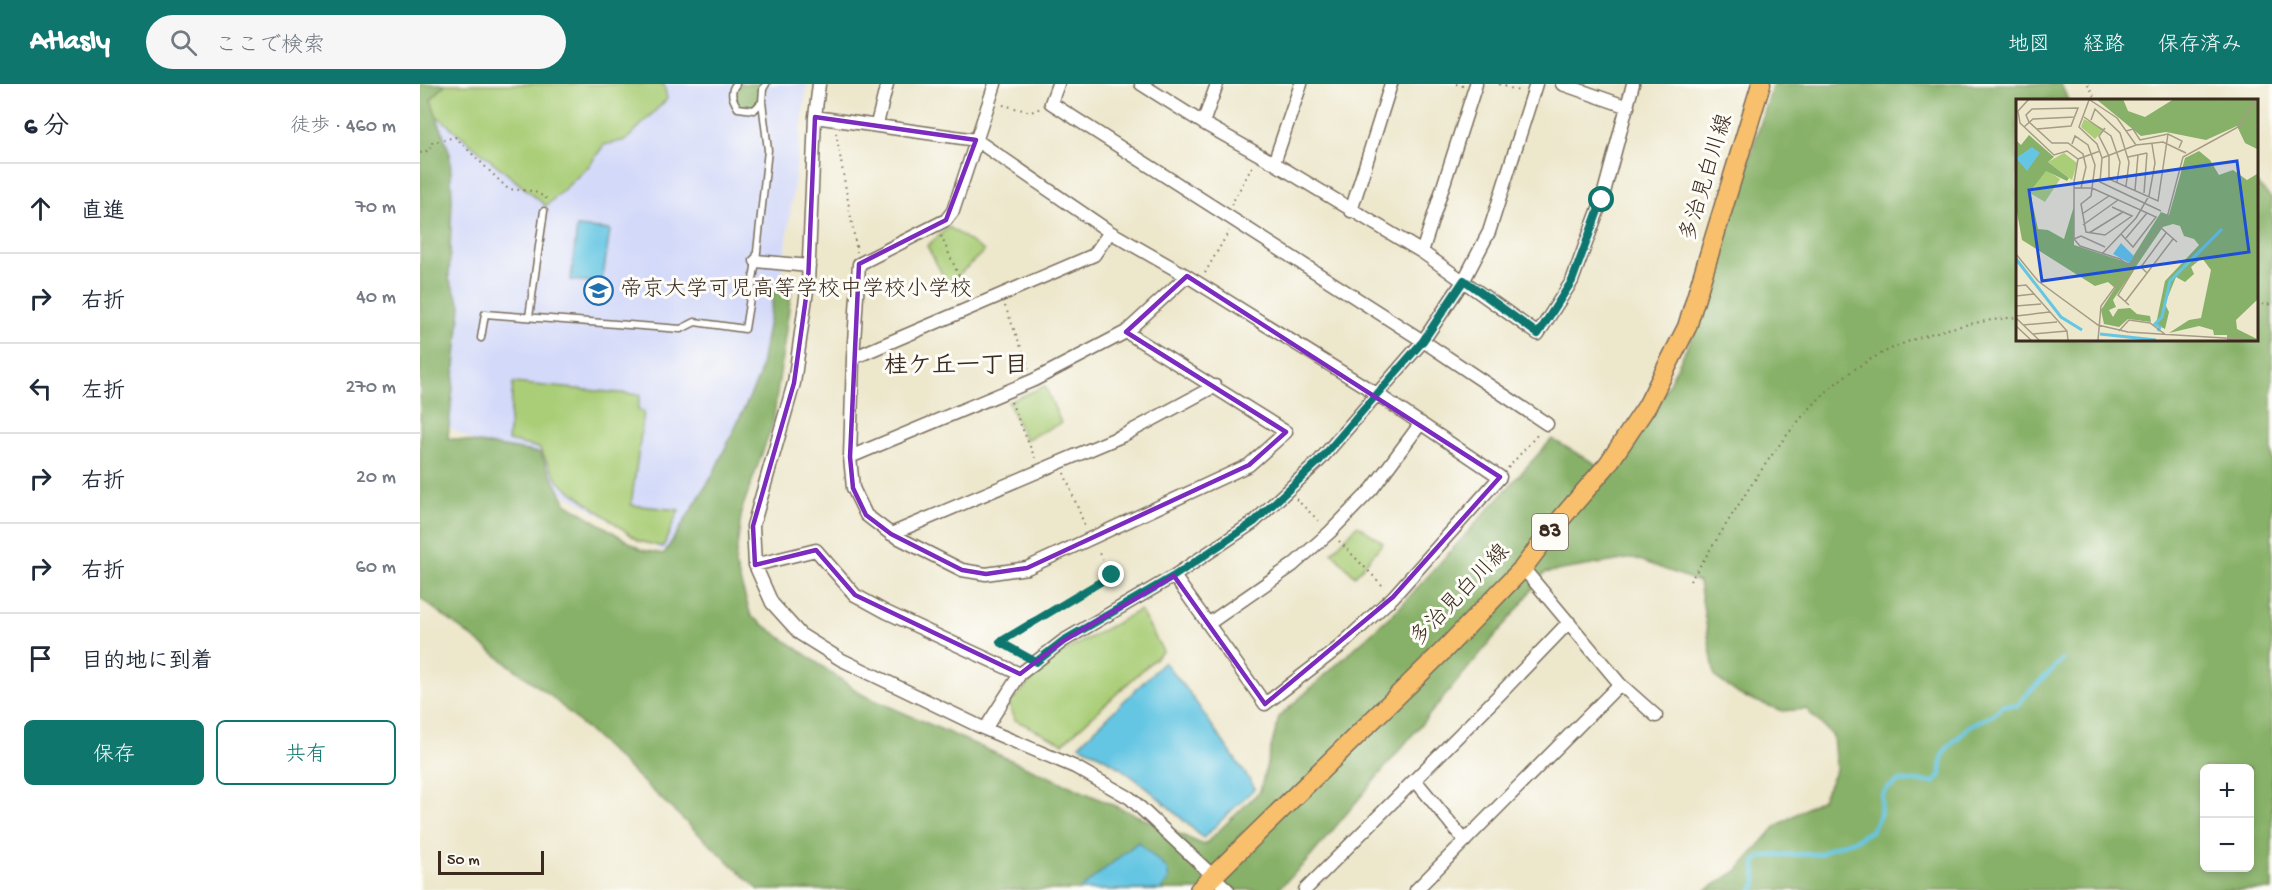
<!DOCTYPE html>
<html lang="ja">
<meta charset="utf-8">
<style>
body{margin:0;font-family:"Gochi Hand","Klee One",sans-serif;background:#f6f6f7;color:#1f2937}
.controls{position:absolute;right:18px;bottom:18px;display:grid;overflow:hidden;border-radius:9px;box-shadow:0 3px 9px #0003}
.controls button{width:54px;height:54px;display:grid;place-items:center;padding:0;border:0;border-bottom:2px solid #e0e1e3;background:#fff;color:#1f2937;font:30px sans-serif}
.scale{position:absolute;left:18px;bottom:15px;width:106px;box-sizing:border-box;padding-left:6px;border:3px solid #3b2a1e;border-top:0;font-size:16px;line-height:21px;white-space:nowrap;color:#3b2a1e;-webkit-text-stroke:4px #fdfcf7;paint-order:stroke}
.stop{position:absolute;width:18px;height:18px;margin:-14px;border:4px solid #0f766e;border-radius:50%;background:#fff}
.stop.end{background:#0f766e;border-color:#fff;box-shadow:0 2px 6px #0008}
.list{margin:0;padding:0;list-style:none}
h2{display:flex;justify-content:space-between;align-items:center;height:78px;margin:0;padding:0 24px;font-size:26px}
h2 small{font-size:20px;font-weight:400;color:#747a83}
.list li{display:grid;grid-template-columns:39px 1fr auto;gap:18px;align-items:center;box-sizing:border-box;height:90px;padding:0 24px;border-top:2px solid #e0e1e3}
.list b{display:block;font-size:22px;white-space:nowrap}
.list em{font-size:20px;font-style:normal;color:#747a83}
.actions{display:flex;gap:12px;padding:18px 24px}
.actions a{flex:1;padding:14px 0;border:2px solid #0f766e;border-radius:9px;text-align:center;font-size:21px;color:#0f766e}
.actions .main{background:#0f766e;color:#fff}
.icon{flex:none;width:33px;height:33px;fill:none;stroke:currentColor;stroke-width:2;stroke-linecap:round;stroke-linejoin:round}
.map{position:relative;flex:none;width:1852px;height:806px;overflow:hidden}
header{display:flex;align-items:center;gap:36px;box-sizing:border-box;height:84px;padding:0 30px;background:#0f766e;color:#fff}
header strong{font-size:28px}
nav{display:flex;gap:33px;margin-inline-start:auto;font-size:21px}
.search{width:420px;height:54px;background:#f6f6f7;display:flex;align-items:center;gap:15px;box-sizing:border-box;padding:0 21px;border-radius:33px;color:#747a83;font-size:22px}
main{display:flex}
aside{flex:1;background:#fff}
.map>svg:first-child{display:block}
.built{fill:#d3d9f9}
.green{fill:#aace78;stroke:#727c4b;stroke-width:1.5}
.forest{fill:#87b168;stroke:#616e43;stroke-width:1.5;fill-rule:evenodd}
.water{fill:#65c6e3;stroke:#507880;stroke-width:1.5}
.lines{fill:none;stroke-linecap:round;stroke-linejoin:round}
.stream{stroke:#65c6e3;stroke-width:4.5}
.service-casing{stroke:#796c5b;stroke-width:9}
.minor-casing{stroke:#796c5b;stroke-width:15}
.primary-casing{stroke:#796c5b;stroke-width:21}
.path{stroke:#796c5b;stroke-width:2;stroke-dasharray:1.5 4.5;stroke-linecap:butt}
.service{stroke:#fff;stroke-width:6}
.minor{stroke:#fff;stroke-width:12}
.primary{stroke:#f8bf6c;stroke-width:18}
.route{stroke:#0f766e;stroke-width:8}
.marked{fill:none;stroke:#7b2cbf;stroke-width:4.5;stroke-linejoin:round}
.labels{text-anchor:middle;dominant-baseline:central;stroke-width:6;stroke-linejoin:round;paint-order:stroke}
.shield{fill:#fdfcf7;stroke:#75695f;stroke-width:1.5}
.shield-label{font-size:21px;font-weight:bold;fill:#3b2a1e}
.street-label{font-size:22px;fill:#3b2a1e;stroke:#fdfcf7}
.poi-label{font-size:22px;fill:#3b2a1e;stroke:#fdfcf7;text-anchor:start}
.neighbourhood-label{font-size:24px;font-weight:bold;fill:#3b2a1e;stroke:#fdfcf7}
.inset-river{fill:none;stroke:#65c6e3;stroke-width:3}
.inset-road{fill:none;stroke:#a69b86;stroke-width:1.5}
.view{fill:#1d4ed8;fill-opacity:0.15;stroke:#1d4ed8;stroke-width:3}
.inset-edge{fill:none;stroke:#3b2a1e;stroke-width:3}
</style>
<header>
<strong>Atlasly</strong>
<div class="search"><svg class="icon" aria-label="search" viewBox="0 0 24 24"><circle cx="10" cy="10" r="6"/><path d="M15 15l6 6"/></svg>ここで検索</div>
<nav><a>地図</a><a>経路</a><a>保存済み</a></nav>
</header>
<main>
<aside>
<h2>6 分<small>徒歩 · 460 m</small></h2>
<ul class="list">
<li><svg class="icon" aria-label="ahead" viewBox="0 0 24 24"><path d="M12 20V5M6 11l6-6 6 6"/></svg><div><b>直進</b></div><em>70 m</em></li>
<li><svg class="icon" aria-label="right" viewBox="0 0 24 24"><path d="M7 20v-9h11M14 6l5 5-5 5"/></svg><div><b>右折</b></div><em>40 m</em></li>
<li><svg class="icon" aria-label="left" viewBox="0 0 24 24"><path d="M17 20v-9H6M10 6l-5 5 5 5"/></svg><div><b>左折</b></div><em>270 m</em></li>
<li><svg class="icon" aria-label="right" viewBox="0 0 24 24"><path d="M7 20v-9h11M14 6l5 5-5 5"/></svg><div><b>右折</b></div><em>20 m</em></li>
<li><svg class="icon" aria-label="right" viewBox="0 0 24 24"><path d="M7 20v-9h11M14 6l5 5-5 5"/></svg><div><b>右折</b></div><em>60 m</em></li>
<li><svg class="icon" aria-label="arrive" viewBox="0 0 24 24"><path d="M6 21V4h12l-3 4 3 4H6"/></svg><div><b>目的地に到着</b></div></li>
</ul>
<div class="actions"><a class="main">保存</a><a>共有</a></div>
</aside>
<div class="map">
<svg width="1852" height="806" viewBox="0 0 1852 806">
<rect width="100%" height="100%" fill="#fdfcf7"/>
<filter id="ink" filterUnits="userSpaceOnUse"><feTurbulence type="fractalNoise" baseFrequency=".0167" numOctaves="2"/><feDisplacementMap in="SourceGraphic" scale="12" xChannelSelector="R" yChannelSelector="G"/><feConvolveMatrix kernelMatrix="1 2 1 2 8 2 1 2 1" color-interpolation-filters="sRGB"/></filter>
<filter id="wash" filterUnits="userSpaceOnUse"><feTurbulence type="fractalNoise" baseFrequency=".008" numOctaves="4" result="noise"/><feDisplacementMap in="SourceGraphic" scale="24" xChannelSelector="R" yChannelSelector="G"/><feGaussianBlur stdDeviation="1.35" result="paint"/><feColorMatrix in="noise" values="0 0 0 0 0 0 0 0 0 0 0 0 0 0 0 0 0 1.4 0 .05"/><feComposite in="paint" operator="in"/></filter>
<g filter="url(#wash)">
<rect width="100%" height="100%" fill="#ede7cc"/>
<path class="built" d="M0,0h387l-22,169 -24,145 -90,158 -246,-143 -5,-85z"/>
<path class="green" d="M25,0h219l3,15 -41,41 -22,5 -16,22 -42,39 -121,-100z
M529,143l35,24 -36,34 -21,-39z
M93,299l127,12 -2,15 6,2 -13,93 48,5 -16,37 -24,-6 -80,-59 -20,-34 -31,-7z
M625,302l16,37 -36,17 -17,-38z
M938,441l25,18 -28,33 -23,-24z
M720,526l23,41 -100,92 -48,-23 -6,-16 45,-47z"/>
<path class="forest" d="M0,0h25l-14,16 19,54 2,45 -3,80 12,26 -13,133 92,15 26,50 76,47 22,4 47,-76 48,-101 17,-97 17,-1 -20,144 -31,86 -7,55 16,52 112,79 341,150 56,-54 19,-74 121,-110 152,-168 61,35 46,-71 37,-74 77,-245h288l7,16h-51v239h239v-156l16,16v691h-566l31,-19 39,-45 46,-27 14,-29 -3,-34 -27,-27 -24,2 -42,-16 -25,-18 -16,-95 -65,-24 -90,15 -24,33 -213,255 -30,29h-518l-207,-193 -132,-99zM1784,684h46v100h-46z
M316,0h23l4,5 -1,13 -8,8 -16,-2 -6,-10z"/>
<path class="water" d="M157,143l33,3 -8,53 -31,-3z
M744,578l24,29 67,97 -52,50c-39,-35 -75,-72 -124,-93z
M718,758l29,27 2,10 -8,11h-82z"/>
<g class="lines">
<path class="stream" d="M1332,806l4,-4 -1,-24 6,-5 13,-2 46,-1 11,-6 24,-8 16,-9 9,-16 2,-20 6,-7 11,-7 36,1 6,-7c1,-21 0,-23 17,-37 4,-4 8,-10 13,-13 13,-7 23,-7 32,-20l15,1 6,-9 38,-37"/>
</g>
</g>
<g filter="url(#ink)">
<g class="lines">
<defs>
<path id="service" d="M316,0c-7,8 -3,16 2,24l16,2 8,-8 1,-13 3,-5
M109,233l15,-106
M61,254l4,-24 196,15 14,-7 50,7 11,-68 12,-111 -6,-48"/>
<path id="minor" d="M399,0l-4,33 -7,166 -14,100 -41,143 2,39 17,38 28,31 40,25 145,70 90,38 55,31 98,92
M575,0l-42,127 -7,9 -87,44 -6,94 -3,99 3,31 13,27 25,19 71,36 24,4 41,-6 222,-103 37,-33 -160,-100
M638,0l-7,19 372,238 124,83
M721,0l62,39 71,40 148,89 116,82 34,-53 30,-81 31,-116
M1142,0l66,23
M395,33l161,23 134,92 77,44 190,118 123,83 -107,120 -55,51 -73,56 -91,-128
M783,39l14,-39
M457,40l10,-40
M854,79l27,-79
M931,127l40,-127
M1002,168l54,-168
M336,177l53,5
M433,274l241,-103 16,-23
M430,373l184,-77 92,-48 61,-56
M471,450l233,-99 91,-49
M335,481l61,-15 39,45 31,17 134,62
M1103,484l97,116 36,32
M788,540l85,-59 37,-33 42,-43 49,-66
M565,645l35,-55 43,-33 111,-65 80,-54 66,-62 103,-119 41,-61 25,-48 47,-148
M995,696l50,61
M885,806l192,-193 72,-75
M996,806l204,-206"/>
<path id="primary" d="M779,806l245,-240 79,-82 31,-41 54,-63 39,-58 40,-79 74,-243"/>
</defs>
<use href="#service" class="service-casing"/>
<use href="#minor" class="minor-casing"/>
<use href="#primary" class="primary-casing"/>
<path class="path" d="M1036,0l7,2
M1079,0l22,8
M1668,0l8,16
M583,21l28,7 10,-4
M416,49l21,119
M0,69l10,-3 1,-7 24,-6 53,52 25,2 13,7 -1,4
M811,121l22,-40
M521,152l26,58
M785,189l24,-42
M1836,221l16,-1
M585,222l24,62
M591,318l24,56
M1088,384l30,-34
M644,389l21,53
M876,415l24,23
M919,457l46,47
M1270,497c40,-60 80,-135 132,-185 51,-51 125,-72 195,-79
M603,570l-23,-12 112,-67 -15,-25"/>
<use href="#service" class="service"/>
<use href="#minor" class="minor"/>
<use href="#primary" class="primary"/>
</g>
</g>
<g class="lines" filter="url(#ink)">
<path class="route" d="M692,491l-112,67 36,20 27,-21 111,-65 80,-54 66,-62 103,-119 41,-61 74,54 34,-53 30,-81"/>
</g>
<path class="marked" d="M395,33l161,23 -30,80 -87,44 -9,193 3,31 13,27 25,19 71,36 24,4 41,-6 222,-103 37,-33 -160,-100 61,-56 313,201 -107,120 -128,107 -91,-128 -111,65 -43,33 -165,-79 -39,-45 -61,15 -2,-39 41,-143 14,-100z"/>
<defs>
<symbol id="school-ring" viewBox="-11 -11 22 22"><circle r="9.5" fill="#fdfcf7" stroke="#1f6fb2" stroke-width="1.5"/><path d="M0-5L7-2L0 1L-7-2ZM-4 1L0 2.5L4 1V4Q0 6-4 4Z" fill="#1f6fb2"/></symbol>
</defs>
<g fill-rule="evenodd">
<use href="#school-ring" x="162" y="190" width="33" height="33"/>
</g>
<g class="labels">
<rect class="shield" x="1112" y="430" width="36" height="36" rx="4.5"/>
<g class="shield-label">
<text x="1130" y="448">83</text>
</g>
<g class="street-label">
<text transform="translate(1288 94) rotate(-73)">多治見白川線</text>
<text transform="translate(1041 512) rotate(-46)">多治見白川線</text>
</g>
<g class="poi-label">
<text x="200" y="207">帝京大学可児高等学校中学校小学校</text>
</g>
<g class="neighbourhood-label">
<text x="536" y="283">桂ケ丘一丁目</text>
</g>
</g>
<g transform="translate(1596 15)">
<rect width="242" height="242" fill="#ede7cc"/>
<path d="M68,20l20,10 -9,10 -14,-12zM48,54l13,10 -5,17 -24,-18zM30,71l14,9 -15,23 -15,-9z" fill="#aace78"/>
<path d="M80,0h27l5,12 17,6 29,-18h83v50l-12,-6 -8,-17 -31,14 -40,-8 -25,4zM13,36l25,22 -6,5 21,16 -2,3 -21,-10 -16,21 8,37 10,1 16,9 10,-33v39l55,18 32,-51 8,3 16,-57 14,-7 11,9 9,15 14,-5 14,10 10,-6v126l-21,20 1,9 20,10 -30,1v-5h-13l-1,-5 -14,-4 -30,7 20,-13 12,-2 10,-48 -9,-12 -11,9 3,7 -9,8 -9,-5 -11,27 4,8 -4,17 -9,-5 9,-43 34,-36 -5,-6 -10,-3 -4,-10 -7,-2 -10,3 -50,73 3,7 -7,3 4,7 5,-8 12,-1 7,6 13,2 1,6 -23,-3 -9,8 -15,-3 -3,-14 14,-22 -7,-6 -13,4 -73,-46 -6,-33v-67l5,5z" fill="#87b168"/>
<path d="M16,48l8,6 -13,18 -11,-13zM105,144l13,13 -5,7 -16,-9z" fill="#65c6e3"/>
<path class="inset-river" d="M0,160l45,58 21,13M142,232l2,-4 -5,-3 7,-7 8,-36 52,-52M84,235l56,6"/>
<path class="inset-road" d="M13,0l-11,12 2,12 34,32 13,-4 11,8 -4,23v57l6,7 40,13 14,10 -16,26 11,10M73,1l-10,27 18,17 5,14 -2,24 61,29M74,1l27,18 19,27M68,18l27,19 9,26 -3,20M75,21l4,-11 25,24 9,29 -3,24M8,28l9,-8 42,-2M89,29l-6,8 10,20v23l49,22 10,-67M21,30l34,-3 7,-18 -46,1 -6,6 3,7 23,21h16l15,11 3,13 -5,21M110,32l7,-2 7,11 28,-6 14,7 -3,7M56,45l3,-8 13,9 7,20 -4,31 -10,8 5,28 19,3 27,-19 -20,-9M112,58l19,-4M86,59l34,-13 27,-3 23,11M62,60l22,-8M58,89h18l64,29 -23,30 -12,-13M119,91l3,-35M128,94l3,-40M66,115l27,-18M67,126l35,-25M144,128l17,15M73,134l34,-21M110,139l21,-25M58,140l7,-3 24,11M0,155l22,27 60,44 30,7 128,8M86,155l34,-36 13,-22 6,-33 -3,-19M131,174l-6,-6 25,-34M0,187l10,-1 41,46 1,9M0,197l18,-2M109,203l48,-63M0,207l25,-2M0,217l34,-4M0,219l23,22M7,226l34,-3M0,227l15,14M103,232l10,-11 21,3 16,12M17,235l34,-3M82,241l3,-34 67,-92 15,-57 57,-31 16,-27"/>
<path class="view" d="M221,62l12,91 -207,29 -13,-91z"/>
<rect width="242" height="242" class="inset-edge"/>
</g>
</svg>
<div class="controls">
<button>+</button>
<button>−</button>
</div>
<div class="scale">50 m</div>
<div class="stop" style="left:1182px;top:116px"></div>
<div class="stop end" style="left:692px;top:491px"></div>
</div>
</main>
